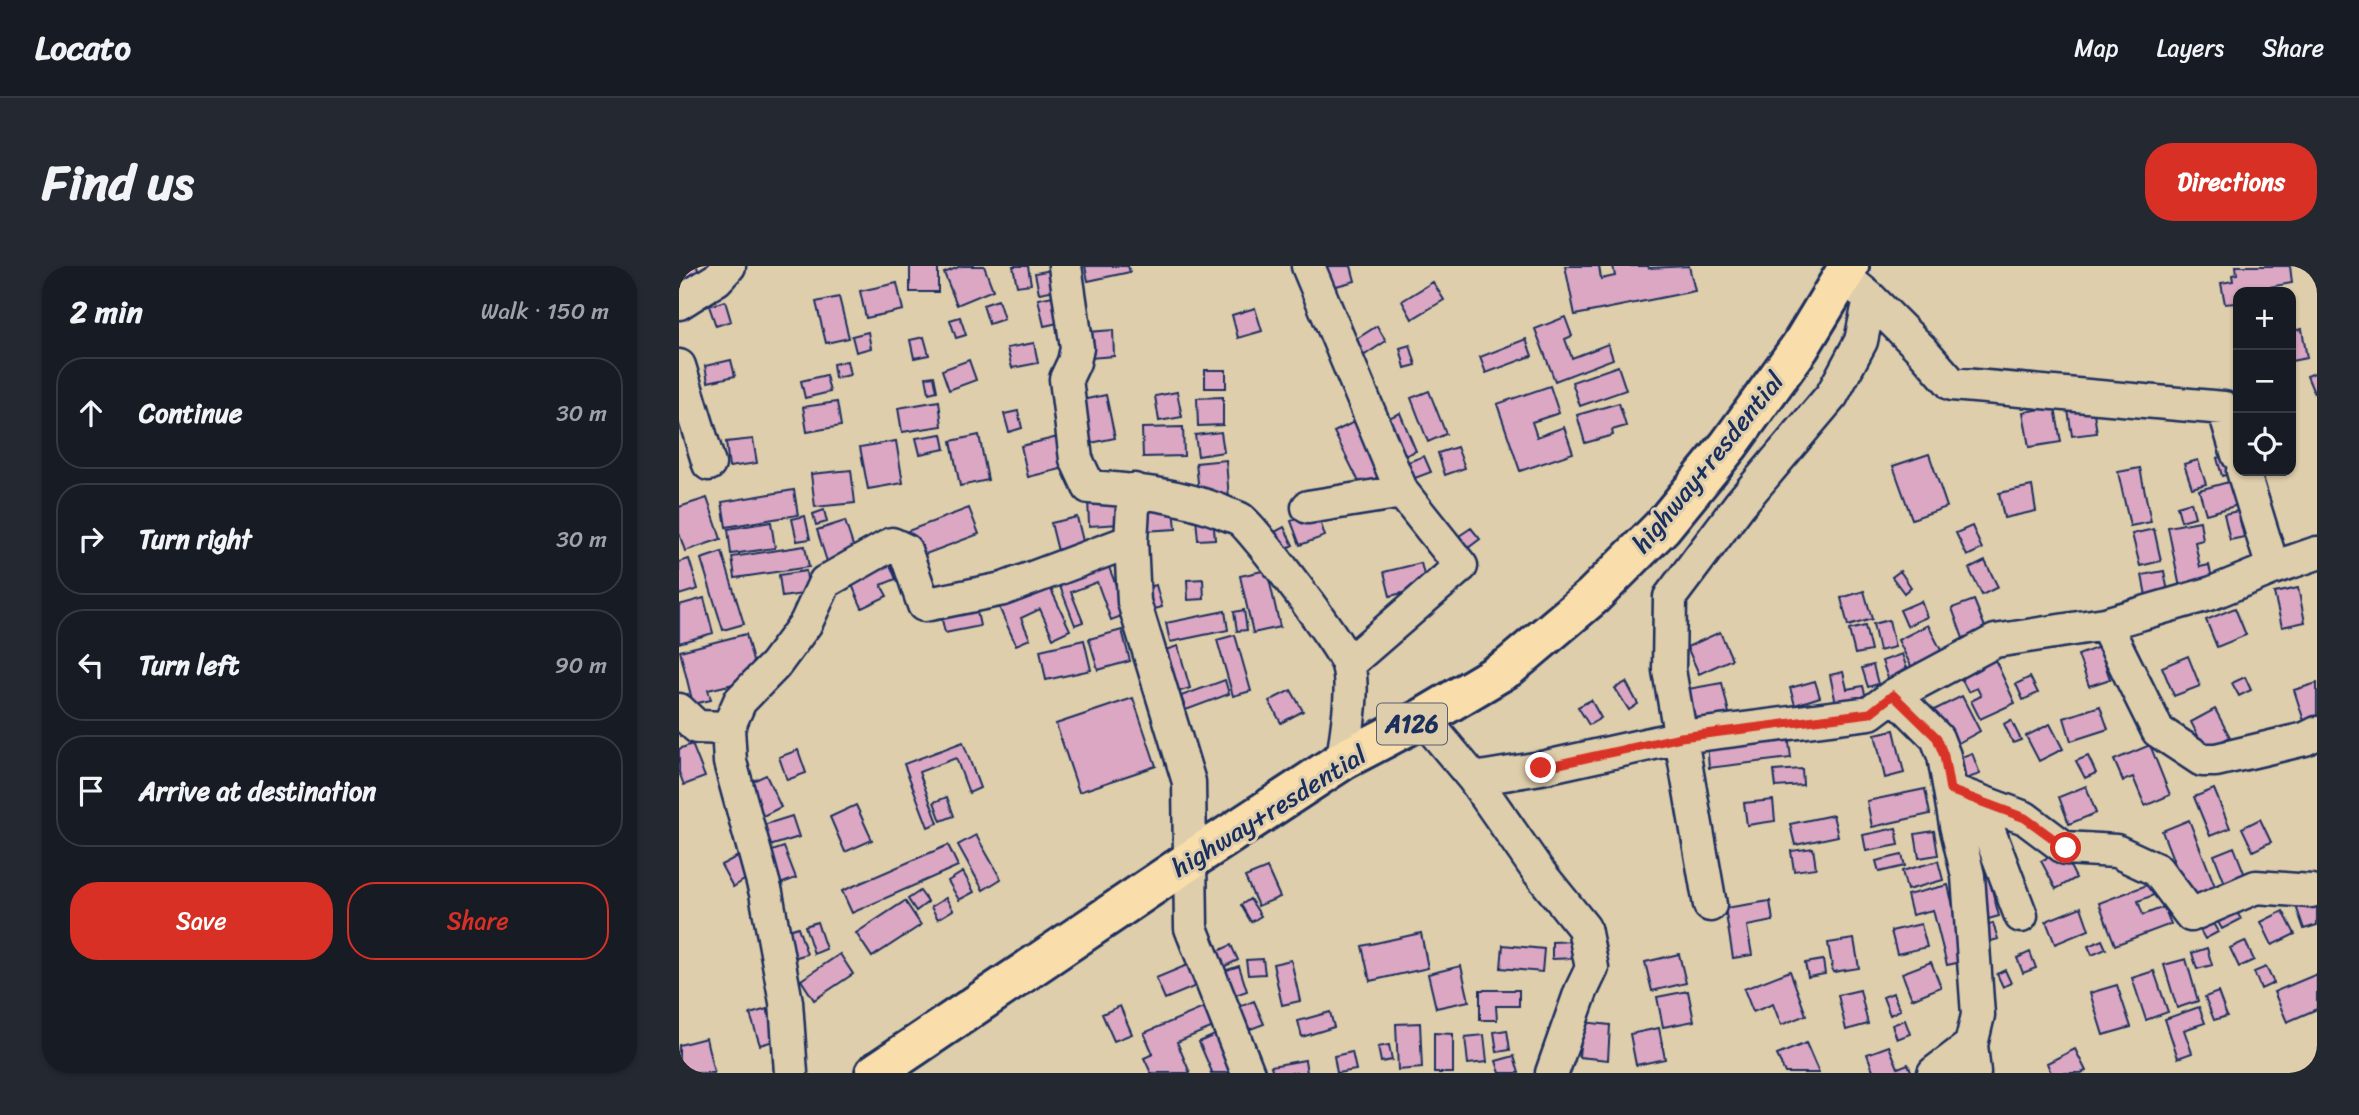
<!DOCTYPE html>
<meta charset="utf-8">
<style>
body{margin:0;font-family:Sriracha,sans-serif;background:#242831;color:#f1f3f6}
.controls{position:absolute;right:21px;top:21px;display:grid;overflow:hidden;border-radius:14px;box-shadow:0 2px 5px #0004}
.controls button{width:63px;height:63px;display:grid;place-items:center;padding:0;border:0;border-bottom:2px solid #363941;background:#171b24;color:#f1f3f6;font:35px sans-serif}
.stop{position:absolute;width:21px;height:21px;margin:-16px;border:5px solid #d93025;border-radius:50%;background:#fff}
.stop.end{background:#d93025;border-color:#fff;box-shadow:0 2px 7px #0008}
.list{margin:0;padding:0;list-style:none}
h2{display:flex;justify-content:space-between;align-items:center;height:91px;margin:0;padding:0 28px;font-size:30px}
h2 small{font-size:23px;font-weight:400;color:#9ea1a6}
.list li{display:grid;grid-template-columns:46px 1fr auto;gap:21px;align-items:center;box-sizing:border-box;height:112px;margin:0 14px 14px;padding:0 14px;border:2px solid #363941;border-radius:28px}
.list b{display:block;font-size:26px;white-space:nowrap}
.list em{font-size:23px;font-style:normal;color:#9ea1a6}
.actions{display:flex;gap:14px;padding:21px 28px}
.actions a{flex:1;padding:16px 0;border:2px solid #d93025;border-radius:28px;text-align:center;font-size:24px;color:#d93025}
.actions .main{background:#d93025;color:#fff}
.icon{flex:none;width:38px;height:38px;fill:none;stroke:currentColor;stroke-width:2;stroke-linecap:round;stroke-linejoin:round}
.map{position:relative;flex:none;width:1638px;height:807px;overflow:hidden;border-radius:28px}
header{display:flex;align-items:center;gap:42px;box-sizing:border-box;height:98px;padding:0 35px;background:#171b24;border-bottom:2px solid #363941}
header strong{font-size:33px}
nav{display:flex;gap:38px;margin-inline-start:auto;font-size:24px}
.intro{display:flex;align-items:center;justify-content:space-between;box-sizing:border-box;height:168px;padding:0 42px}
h1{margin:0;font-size:49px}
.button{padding:18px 32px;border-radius:28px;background:#d93025;color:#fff;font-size:24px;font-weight:700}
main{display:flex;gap:42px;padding:0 42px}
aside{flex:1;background:#171b24;border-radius:28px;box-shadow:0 2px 5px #0004}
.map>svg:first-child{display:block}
.building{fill:#dba7c2;stroke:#1b2f5e;stroke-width:2}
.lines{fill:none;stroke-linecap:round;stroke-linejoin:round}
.minor-casing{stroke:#1b2f5e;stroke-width:37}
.trunk-casing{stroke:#1b2f5e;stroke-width:44}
.minor{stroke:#dfceab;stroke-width:32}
.trunk{stroke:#f9deab;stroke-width:38}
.route{stroke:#d93025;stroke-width:9}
.labels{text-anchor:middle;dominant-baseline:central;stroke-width:6;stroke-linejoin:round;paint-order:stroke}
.shield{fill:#dfceab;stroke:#565f75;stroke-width:2}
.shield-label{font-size:24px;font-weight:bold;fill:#1b2f5e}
.street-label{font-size:26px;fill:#1b2f5e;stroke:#dfceab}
</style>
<header>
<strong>Locato</strong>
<nav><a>Map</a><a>Layers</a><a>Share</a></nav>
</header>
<div class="intro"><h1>Find us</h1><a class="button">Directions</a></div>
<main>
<aside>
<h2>2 min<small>Walk · 150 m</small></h2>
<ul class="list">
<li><svg class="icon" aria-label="ahead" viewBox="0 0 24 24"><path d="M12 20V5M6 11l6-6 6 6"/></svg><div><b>Continue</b></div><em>30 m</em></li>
<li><svg class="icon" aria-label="right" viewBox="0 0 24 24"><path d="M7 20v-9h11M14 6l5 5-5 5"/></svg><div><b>Turn right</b></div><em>30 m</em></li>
<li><svg class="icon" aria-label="left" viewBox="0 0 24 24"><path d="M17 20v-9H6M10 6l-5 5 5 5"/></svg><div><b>Turn left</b></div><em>90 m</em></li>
<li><svg class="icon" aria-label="arrive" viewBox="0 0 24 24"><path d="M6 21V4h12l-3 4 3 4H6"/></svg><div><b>Arrive at destination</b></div></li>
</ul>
<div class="actions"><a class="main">Save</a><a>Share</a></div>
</aside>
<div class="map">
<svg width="1638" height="807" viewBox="0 0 1638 807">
<rect width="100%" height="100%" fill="#dfceab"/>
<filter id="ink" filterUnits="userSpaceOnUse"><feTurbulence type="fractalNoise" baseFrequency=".0143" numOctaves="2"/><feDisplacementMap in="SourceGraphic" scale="14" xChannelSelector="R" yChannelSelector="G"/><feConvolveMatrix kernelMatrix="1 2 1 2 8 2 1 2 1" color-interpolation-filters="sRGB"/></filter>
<g filter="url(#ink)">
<path class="building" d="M18,0l3,14 -21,4v-15z
M231,0h28v26h-28z
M282,0h23l9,24 -36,15 -13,-32z
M334,0h15l3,18 -14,2z
M406,0h43l2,6 -42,9z
M639,0h33l4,15 -30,8z
M886,0h34l2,13 14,-3 -2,-10h35l1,2 40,-2 6,25 -120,24z
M1557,0h54l2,17 -23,4v5h-31v30l-3,-19 -10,1 -4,-21 12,-2 -1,-6 5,-1z
M379,3l3,20 -22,4 -4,-20z
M754,16l11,18 -32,19 -10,-18z
M218,17l6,27 -37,8 -6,-27z
M379,29l5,27 -19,4 -6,-27z
M160,31l10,41 -23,5 -10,-41z
M319,34l6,19 -15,5 -6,-19z
M46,35l6,20 -15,5 -7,-20z
M576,42l7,23 -24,7 -6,-23z
M281,51l6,18 -10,3 -6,-18z
M886,51l7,19 -7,3 7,19 36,-14 5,15 -58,22 -20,-52z
M698,60l9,15 -29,19 -10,-15z
M1623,63l5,29 -16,3v-30z
M434,64l1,26 -24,2 -2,-26z
M189,66l3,16 -15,4 -4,-16z
M245,71l5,18 -15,3 -4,-18z
M847,73l6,17 -46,17 -6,-16z
M355,77l4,20 -26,5 -5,-20z
M731,79l6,20 -11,3 -5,-20z
M52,94l4,16 -27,6 -3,-16z
M290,94l7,20 -27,10 -7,-20z
M168,95l3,14 -15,3 -2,-14z
M939,100l8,24 -46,16 -8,-24z
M526,104h21v18h-21z
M1638,106v19l-3,2 -7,-17z
M147,109l4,17 -25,6 -4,-17z
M255,110l3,15 -8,2 -3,-16z
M871,120l9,27 -27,9 5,15 27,-10 9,26 -53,18 -23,-67z
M750,125l17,43 -18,8 -17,-44z
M498,126l5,25 -23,4 -4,-25z
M427,129l9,43 -29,6 -9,-43z
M544,131v28l-25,1 -1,-28z
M260,135l3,25 -40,6 -4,-24z
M158,136l4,24 -34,6 -4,-25z
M940,137l7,23 -14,4 1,5 -28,8 -8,-28z
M1414,140l4,27 -25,3 -4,-26z
M1376,141l6,35 -32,5 -6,-35z
M339,145l4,17 -13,4 -5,-18z
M721,147l16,38 -14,6 -16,-38z
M679,154l26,54 -23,12 -27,-54z
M504,161l1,29 -41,1 -1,-29z
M542,166l3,20 -26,4 -3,-21z
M263,168l3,15 -25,5 -4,-16z
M300,169l9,45 -28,6 -9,-45z
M383,170l7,31 -41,10 -7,-31z
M74,173l4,24 -28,4 -3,-25z
M217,175l7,42 -35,6 -8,-42z
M778,181l8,21 -20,7 -7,-22z
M1250,188l18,53 -35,12 -19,-53z
M1549,188l5,19 -11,3 -5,-18z
M745,190l7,16 -24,9 -7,-16z
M547,194l3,39 -29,3 -4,-39z
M1519,194l8,24 -14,4 -8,-24z
M1461,202l11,54 -21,4 -12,-54z
M172,204l4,33 -40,4 -4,-33z
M1557,214l6,24 -36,10 -7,-24z
M1353,220l4,25 -32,7 -5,-25z
M115,224l4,25 -72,12 -4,-25z
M440,229l1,29 -31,2 -1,-29z
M28,232l14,41 -36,12 -6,-18v-26z
M1512,236l4,15 -14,4 -4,-15z
M290,242l10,26 -64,24 -10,-26z
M495,242l2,21 -32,2 -1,-21z
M145,244l3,12 -11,3 -3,-11z
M1559,245l6,26 -14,3 -6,-26z
M638,246l8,24 -25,9 -9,-24z
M126,250l5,23 -13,2 -5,-22z
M398,251l8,32 -26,6 -8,-32z
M534,251l2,22 -17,1 -2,-22z
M166,255l13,40 -28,10 -13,-41z
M1521,255l3,19 -8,2 5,25 9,-2 5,22 -33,6 -13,-66z
M92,256l4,26 -44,6 -3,-25z
M1293,260l10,23 -15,7 -11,-23z
M605,261l9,18 -14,7 -8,-18z
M792,262l9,11 -12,9 -9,-12z
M1475,263l7,32 -21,5 -8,-32z
M126,280l4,21 -74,11 -3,-21z
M43,286l22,72 -21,6 -22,-71z
M426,291l22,57 -16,6 -14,-38 -26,10 12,30 -8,3 -19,-49z
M10,293l9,30 -19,6v-33z
M209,294l8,19 -15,6 6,11 -25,12 -13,-30z
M1306,295l13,26 -16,8 -13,-26z
M742,297l6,24 -37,9 -6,-24z
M588,304l13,57 -27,6 -13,-57z
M127,305l3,22 -27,4 -3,-22z
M1221,305l11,16 -7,6 -12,-16z
M1485,305l5,26 -22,4 -5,-26z
M524,313l1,20 -16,1 -1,-20z
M369,317l22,47 -17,8 -13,-29 -19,9 9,21 -14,6 -18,-40z
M477,319l6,22 -14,4 -6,-22z
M1619,322l7,34 -23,5 -8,-34z
M1185,325l8,28 -24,7 -7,-28z
M25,332l9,35 -34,10v-38z
M1295,334l13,32 -23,9 -12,-33z
M1242,335l6,16 -20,9 -7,-16z
M297,341l4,19 -35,7 -4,-18z
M1556,342l11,27 -29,12 -11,-27z
M565,344l3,20 -10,1 -3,-19z
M546,345l3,19 -58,12 -4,-19z
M1210,354l6,27 -16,4 -6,-27z
M1249,359l15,29 -30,16 -15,-30z
M1186,360l6,25 -16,3 -6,-24z
M443,364l8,31 -32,9 -9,-31z
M1041,366l12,27 -33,15 -12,-27z
M67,368l9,35 -11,3 2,9 -38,9 3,10 -18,4 -13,-53z
M556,369l16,56 -18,5 -16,-56z
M405,374l7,30 -45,10 -6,-30z
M499,380l12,42 -19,6 -12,-42z
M1420,381l11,32 -21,7 -11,-31z
M1223,388l7,21 -20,6 -7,-20z
M1314,389l22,48 -35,16 -9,-18 10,-5 -4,-8 -9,4 -10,-20z
M1509,390l12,30 -26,10 -12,-29z
M1194,399l5,19 -10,3 -6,-19z
M1164,406l4,17 16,-3 3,12 -30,6 -6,-29z
M1351,411l8,16 -15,7 -7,-16z
M1566,411l6,13 -12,6 -7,-13z
M546,414l4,14 -43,16 -5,-14z
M1136,415l5,16 -25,8 -5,-17z
M947,416l12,22 -9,6 -14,-22z
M1043,417l7,30 -35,7 -6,-31z
M1638,417v34l-13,4 -10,-31z
M612,424l12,21 -22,12 -12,-22z
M1283,430l18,35 -27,15 -19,-36z
M454,432l23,68 -77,26 -23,-68z
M912,434l10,18 -12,7 -11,-18z
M1421,440l8,23 -37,12 -7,-23z
M1536,443l15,28 -25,13 -14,-28z
M1332,454l10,20 -8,3 -9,-19z
M1371,458l13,25 -24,12 -13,-25z
M1215,464l10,43 -19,5 -10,-44z
M1109,468l3,24 -82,10 -2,-25z
M284,476l17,46 -11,5 -13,-35 -37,14 19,51 -10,4 -24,-63z
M13,478l13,33 -21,8 -5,-13v-23z
M1471,479l20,50 -25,11 -12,-29 -10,4 -9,-21z
M119,484l8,23 -19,7 -8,-23z
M1293,487l8,21 -21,7 -8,-20z
M1409,490l8,17 -11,5 -9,-17z
M1123,503l1,16 -27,2 -2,-16z
M87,509l15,32 -22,11 -15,-33z
M1407,520l10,27 -27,11 -10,-27z
M1246,523l5,25 -58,13 -5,-26z
M1535,523l16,39 -20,8 -16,-39z
M268,531l7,19 -13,5 -7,-19z
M1094,534l2,21 -28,4 -3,-22z
M177,539l16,35 -27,12 -15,-35z
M1154,549l5,21 -43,9 -5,-21z
M113,550l7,21 -36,11 -6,-21z
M1581,553l11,23 -18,9 -11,-23z
M1510,554l27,69 -27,11 -27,-69z
M1217,562l3,17 -33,6 -3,-16z
M1255,565l4,24 -19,3 -4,-24z
M297,569l25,44 -18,11 -25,-45z
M269,579l10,21 -106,47 -10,-22z
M105,581l12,31 -21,8 -12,-32z
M1555,581l14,36 -20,8 -14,-36z
M1134,582l3,20 -22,3 -3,-20z
M1383,584l14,28 -20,11 -15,-28z
M1223,589l3,11 -26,6 -3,-11z
M59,590l11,21 -16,10 -12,-22z
M1259,595l5,19 -36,10 -5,-19z
M588,602l13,29 -22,9 -13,-29z
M284,606l11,20 -15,8 -11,-19z
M1309,609l11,41 -18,5 -10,-42z
M1476,616l4,11 -21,8 5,14 21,-8 7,17 -56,21 -16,-42z
M1269,619l18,76 -19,4 -14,-55 -21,5 -5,-20z
M241,625l8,11 -12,9 -8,-12z
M1638,629v30l-13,4 -9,-26z
M267,632l7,12 -15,9 -7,-12z
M571,633l11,17 -10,6 -10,-17z
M226,635l16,24 -49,32 -16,-24z
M1091,635l3,20 -26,5 5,29 -19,3 -8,-50z
M1553,638l9,15 -19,10 -8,-14z
M1402,641l8,23 -34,14 -9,-23z
M1604,645l12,23 -23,11 -11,-23z
M1530,650l9,16 -13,7 -9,-16z
M138,656l9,27 -12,5 -9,-28z
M1314,657l5,16 -18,5 -4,-16z
M1242,658l6,23 -30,7 -6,-23z
M119,661l9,27 -17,5 -8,-27z
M742,667l7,35 -58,13 -8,-35z
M1175,673l5,29 -26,4 -5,-29z
M1423,674l4,9 -14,6 -4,-9z
M898,675l1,17 -26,1v-17z
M1566,675l9,19 -15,7 -9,-19z
M552,679l7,15 -17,8 -7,-15z
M824,679l41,4 -2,23 -41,-4z
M1528,682l5,17 -15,4 -5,-16z
M1351,686l6,16 -13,5 -6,-15z
M161,688l13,20 -39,26 -13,-20z
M1000,688l7,29 -34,8 -7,-29z
M584,693l2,15 -17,1 -2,-15z
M1507,693l12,42 -21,7 -13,-43z
M612,694l9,41 -18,4 -9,-41z
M1144,694l2,14 -17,3 -3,-14z
M1252,696l10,25 -29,12 -10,-26z
M513,697l9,21 -36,15 -9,-21z
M560,700l8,25 -17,6 -9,-25z
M782,700l8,35 -33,7 -8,-34z
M1587,701l8,16 -13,6 -7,-17z
M1326,704l6,13 -8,4 -6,-13z
M1111,705l16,44 -25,10 -8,-21 -20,8 -9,-23z
M1475,705l14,41 -22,8 -14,-42z
M1638,708v35l-30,13 -13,-30z
M1438,719l14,42 -28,8 -13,-42z
M801,724h39v16h-23l1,14h-17z
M1181,724l8,34 -22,6 -8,-35z
M1009,725l6,30 -31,6 -6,-30z
M1539,726l9,24 -13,4 -9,-23z
M1214,727l7,17 -10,5 -7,-18z
M575,735l10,23 -16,6 -9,-23z
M536,737l8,20 -46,19 13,31h-39l-7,-15 9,-4 -9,-21z
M441,740l12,28 -18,7 -12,-27z
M1520,741l6,16 -21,7 8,23 -14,5 -13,-39z
M88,743l10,31 -17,5 -10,-31z
M651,746l4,15 -32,10 -4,-16z
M1226,754l5,14 -13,5 -5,-14z
M903,756l28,3 -2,35 -29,-3z
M741,757l2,45 -24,2 -2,-46z
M980,762l6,31 -29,6 -6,-31z
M547,764l18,43h-34l2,-1 -13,-30z
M828,764l3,20 -13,2 -3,-20z
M755,767l19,1v39h-19z
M805,769l3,27 -19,2 -3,-27z
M27,772l8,35h-35v-28z
M1127,777l13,30h-34l-8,-18z
M710,779l3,15 -11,2 -3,-15z
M1210,780l9,22 10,-4 4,9h-38l-7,-19z
M1396,783l11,22 -5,2h-30l-4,-10z
M673,786l4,18 -19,3 -3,-17z
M835,790l5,17h-19l-4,-12z
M626,794l2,13h-34l-2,-7z"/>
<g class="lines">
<defs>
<path id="minor" d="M386,0l12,82 -3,14 -8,17 10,80 13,28c44,3 90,8 131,24 6,3 14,5 20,8 15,11 103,128 108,146 7,24 -2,70 -5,95
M629,0l94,226 59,74 -113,98
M1191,32l53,53 29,33 272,24 14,47
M0,37l38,-24 12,-13
M0,100l30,98
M1564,205l30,97
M455,224l-3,51 3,61 55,180 2,146 57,145
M629,241l94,-15
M1426,358l53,107 44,29h14l89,-21 12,-6
M1215,429l101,-54 110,-17 107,-31 61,-25 44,-15
M0,444l18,17 31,1
M744,452l51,61 64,92 46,57 8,40 -11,23 -29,82
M795,513l67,-11 140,-31 189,-24 24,-18 43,43 7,18 12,69 12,51 10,139 -7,30 3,28
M1271,524l75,28 40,30 51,3 41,19 34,45 65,-28 55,4
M1277,559l29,-4 36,95
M1031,639l-41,-235 1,-73 70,-93 92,-109 29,-54 9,-43 -27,-22
M112,807l-5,-71 -20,-109 -36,-131 -2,-34 12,-27 35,-36 31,-42 19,-41 67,-38 13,6 19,55 79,-16 128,-48
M1255,807l37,-28"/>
<path id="trunk" d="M196,807l314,-212 154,-101 80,-42 86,-51 84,-71 69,-69 67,-82 71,-98 49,-81"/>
</defs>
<use href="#minor" class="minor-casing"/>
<use href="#trunk" class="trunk-casing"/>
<use href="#minor" class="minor"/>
<use href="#trunk" class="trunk"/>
</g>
</g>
<g class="lines" filter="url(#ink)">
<path class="route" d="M862,502l140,-31 189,-24 23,-18 44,43 7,18 6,34 75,28 41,30"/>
</g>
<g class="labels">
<rect class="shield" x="698" y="437.5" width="70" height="41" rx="5"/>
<g class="shield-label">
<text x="733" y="458">A126</text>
</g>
<g class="street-label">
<text transform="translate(1029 196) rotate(-51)">highway+resdential</text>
<text transform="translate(590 545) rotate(-32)">highway+resdential</text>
</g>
</g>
</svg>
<div class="controls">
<button>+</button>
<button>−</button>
<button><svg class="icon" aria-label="locate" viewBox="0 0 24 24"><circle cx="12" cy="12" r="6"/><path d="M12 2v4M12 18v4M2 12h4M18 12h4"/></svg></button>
</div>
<div class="stop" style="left:1387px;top:582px"></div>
<div class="stop end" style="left:862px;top:502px"></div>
</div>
</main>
